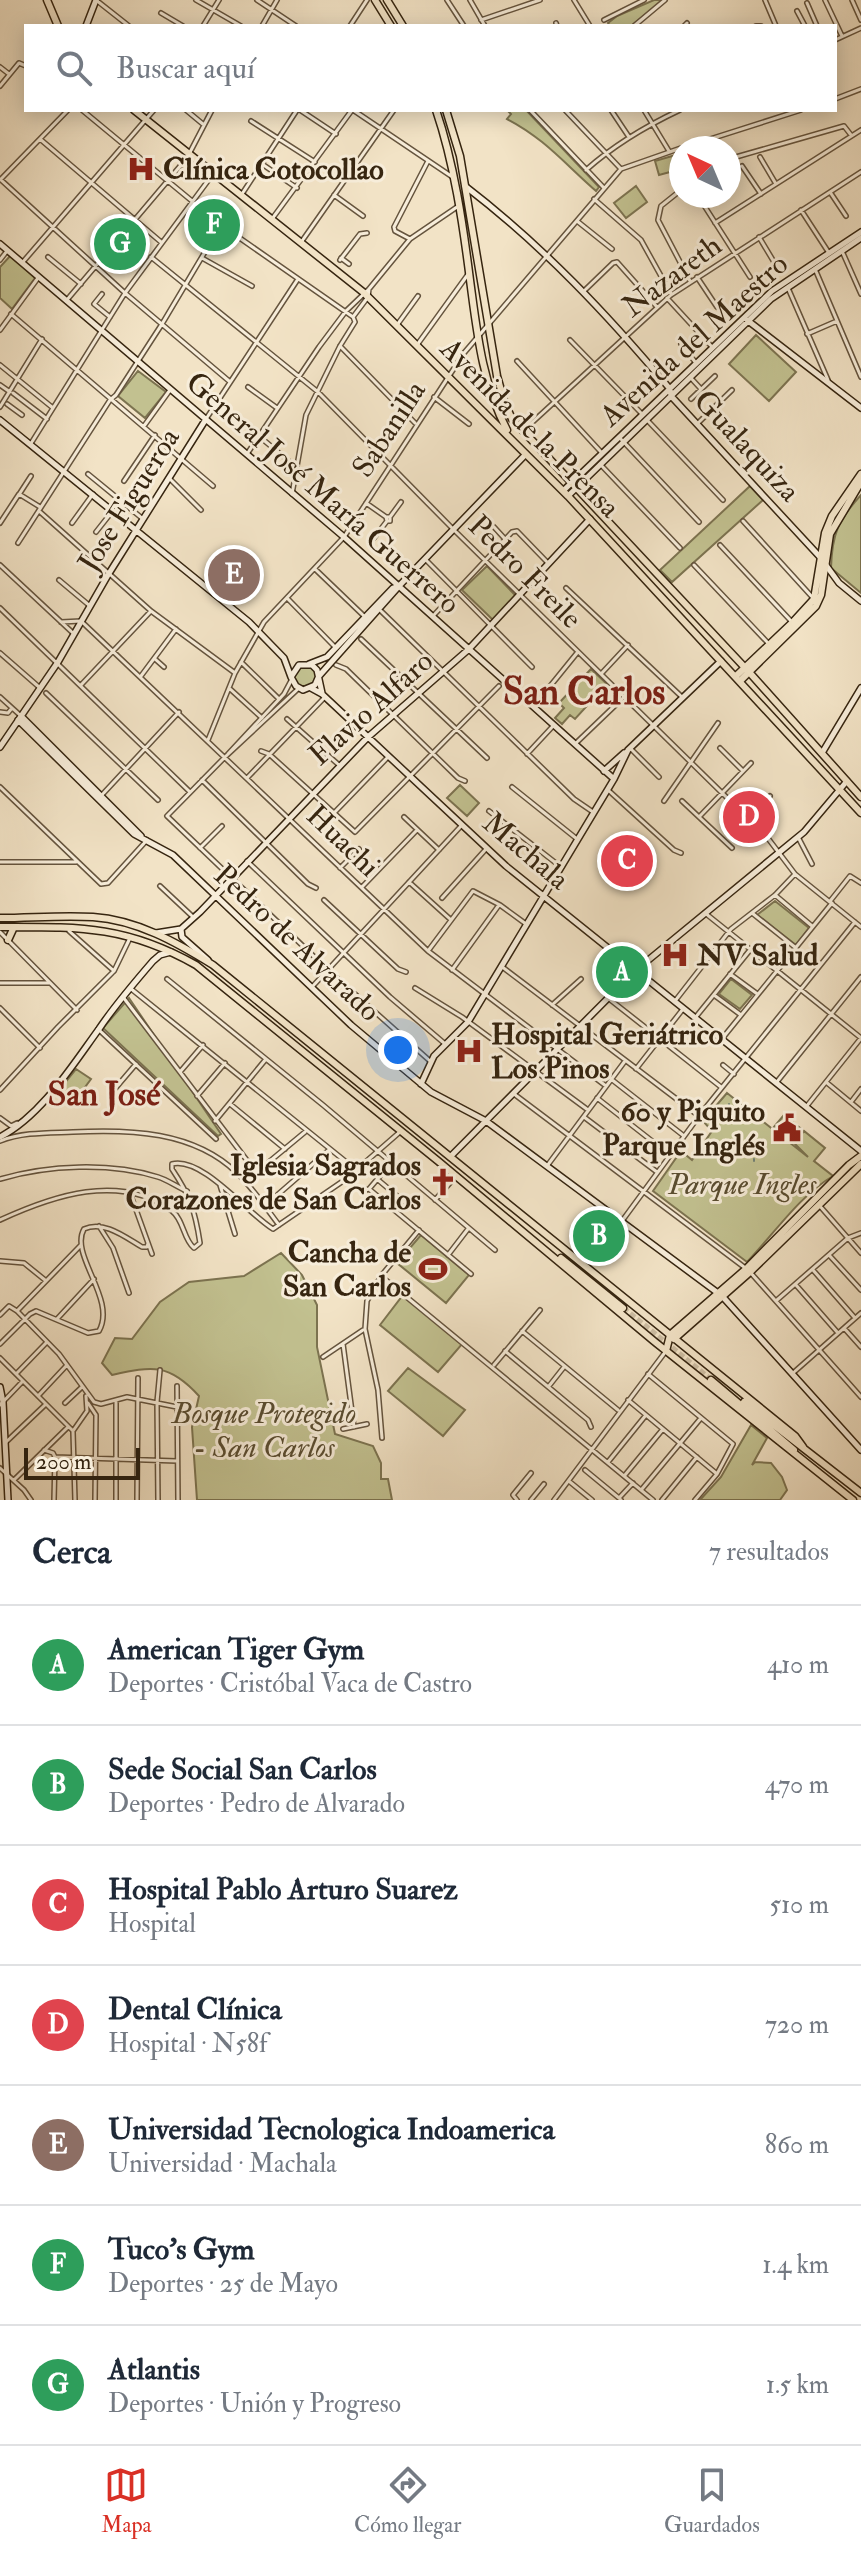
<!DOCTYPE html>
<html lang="es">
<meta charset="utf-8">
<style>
body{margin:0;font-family:"IM FELL Double Pica",serif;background:#f6f6f7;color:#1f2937}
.compass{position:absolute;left:669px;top:136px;width:72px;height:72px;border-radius:50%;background:#fff;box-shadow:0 4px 20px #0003;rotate:316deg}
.scale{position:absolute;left:24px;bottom:20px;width:116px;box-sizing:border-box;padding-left:8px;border:4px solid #362510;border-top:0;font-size:22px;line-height:28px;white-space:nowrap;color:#362510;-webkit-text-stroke:6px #f7edda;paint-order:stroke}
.you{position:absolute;left:398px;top:1050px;width:28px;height:28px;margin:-20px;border:6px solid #fff;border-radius:50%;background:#1a73e8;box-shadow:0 0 0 12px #1a73e833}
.badge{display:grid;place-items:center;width:52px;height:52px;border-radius:50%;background:#d93025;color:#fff;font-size:26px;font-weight:700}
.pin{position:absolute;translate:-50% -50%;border:4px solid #fff;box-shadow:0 2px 8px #0006}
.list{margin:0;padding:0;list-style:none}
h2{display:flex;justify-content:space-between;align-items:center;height:104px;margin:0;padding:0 32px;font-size:34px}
h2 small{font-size:26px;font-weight:400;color:#747a83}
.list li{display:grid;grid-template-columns:52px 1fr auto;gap:24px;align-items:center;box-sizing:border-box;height:120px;padding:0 32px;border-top:2px solid #e0e1e3}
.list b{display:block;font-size:30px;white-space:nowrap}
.list p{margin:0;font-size:26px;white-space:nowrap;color:#747a83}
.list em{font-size:26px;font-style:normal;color:#747a83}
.icon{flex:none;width:44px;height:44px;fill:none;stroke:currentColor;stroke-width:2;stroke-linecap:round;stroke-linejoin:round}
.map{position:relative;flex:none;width:861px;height:1500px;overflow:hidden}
.search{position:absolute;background:#fff;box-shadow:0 4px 20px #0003;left:24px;right:24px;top:24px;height:88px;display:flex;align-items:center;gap:20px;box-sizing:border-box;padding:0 28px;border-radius:0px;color:#747a83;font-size:30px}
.sheet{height:944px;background:#fff}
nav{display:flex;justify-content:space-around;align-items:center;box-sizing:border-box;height:112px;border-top:2px solid #e0e1e3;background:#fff;font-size:22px;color:#747a83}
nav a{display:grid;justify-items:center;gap:4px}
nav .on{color:#d93025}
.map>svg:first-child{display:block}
.green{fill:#c2c190;stroke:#7c7350;stroke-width:2}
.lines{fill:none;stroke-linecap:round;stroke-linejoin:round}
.stream{stroke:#738175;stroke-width:2}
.primary-tunnel{stroke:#ccbda2;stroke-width:6;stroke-dasharray:6 3;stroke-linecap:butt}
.street-casing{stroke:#65543e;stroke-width:6}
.secondary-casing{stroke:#362510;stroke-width:8}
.primary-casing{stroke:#362510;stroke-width:9}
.street{stroke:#f7edda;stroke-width:3}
.secondary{stroke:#f7edda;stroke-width:5}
.primary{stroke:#f2e3c6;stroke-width:6}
.labels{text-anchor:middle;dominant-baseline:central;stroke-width:6;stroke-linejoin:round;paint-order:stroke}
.poi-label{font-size:30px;font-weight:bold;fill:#362510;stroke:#f7edda;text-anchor:start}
.street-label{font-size:30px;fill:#362510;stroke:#f7edda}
.park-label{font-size:30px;font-style:italic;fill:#594c30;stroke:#f7edda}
.quarter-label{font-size:34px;font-weight:bold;fill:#7a1f14;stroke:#f7edda}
.district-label{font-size:38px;font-weight:bold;fill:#7a1f14;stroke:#f7edda}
</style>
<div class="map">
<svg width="861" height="1500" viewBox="0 0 861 1500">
<rect width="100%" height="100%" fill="#f2e3c6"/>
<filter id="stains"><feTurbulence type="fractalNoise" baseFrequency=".0025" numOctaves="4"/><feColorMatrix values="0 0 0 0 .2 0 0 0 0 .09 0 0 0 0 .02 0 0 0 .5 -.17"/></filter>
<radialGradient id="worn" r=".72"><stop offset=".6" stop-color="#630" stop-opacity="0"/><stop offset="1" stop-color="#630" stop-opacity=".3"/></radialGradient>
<path class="green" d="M654,0h10l-33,26h-21l-2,-3 9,-7z
M507,110h19l73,77 -3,4c-31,-27 -52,-53 -89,-72l4,-5z
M679,154l2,15 -22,6 -4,-14z
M636,186l11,16 -21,16 -12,-15z
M11,255l24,23 -23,31 -12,-11v-31z
M756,335l40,37 -27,29 -40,-37z
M138,371l28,21 -21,26 -27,-22z
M750,486l13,14 -91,82 -12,-12z
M861,495v98l-30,-25c1,-34 7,-48 30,-73z
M487,566l29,30 -23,24 -31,-30z
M294 676a11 11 0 1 1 22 0a11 11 0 1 1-22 0Z
M591,669l16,15 -32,35 -5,-4 -8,9 -7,-6 9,-10 -5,-5z
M460,785l19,18 -12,13 -20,-18z
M775,901l34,27 -13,17 -39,-30z
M731,979l21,16 -12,14 -21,-15z
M129,998l92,136 -3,2 -115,-108z
M76,1069l15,10 -17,23 -15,-12z
M727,1093l81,64 -14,-14 10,-12 21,17 -11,13 19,15c-34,20 -59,58 -86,86l-94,-71 28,-40 11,9 20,-29 -9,-10z
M784,1115l16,13 -10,13 -16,-14z
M421,1235l48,40 -23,28 -49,-40z
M281,1253l21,22 15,30v42l18,87 38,12 8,17v16h7l4,21h-195l-5,-73 7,-31c-30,-33 -46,-30 -87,-21l-10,-12 13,-25 17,1 28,-37 29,-20 55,-6z
M403,1295l60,48 -25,29 -58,-47z
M408,1368l57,42 -22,26 -55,-45z
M751,1425l16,13 -15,27 3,-3 16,1 11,14 5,13 -7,10h-80l21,-23z"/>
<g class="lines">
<path class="stream" d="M729,1104v2
M752,1135l2,4
M754,1144l1,4
M754,1151v4
M754,1161v-2"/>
<path class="primary-tunnel" d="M623,1308l88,72"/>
<defs>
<path id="street" d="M96,0l33,26
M196,0l45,26
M257,0l39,26
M447,0l17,26
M470,0l15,26
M574,0l16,26
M765,0l11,26
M825,0l17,36
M852,0l9,20
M807,3l10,23
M797,11l8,15
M161,13l22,13
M481,20l59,-20
M604,20l40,-20
M556,23l1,3
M203,26l16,-26
M262,26l15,-26
M350,26l17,-26
M634,26l31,-26
M684,26l3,-3
M756,26h5
M835,40l26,-12
M0,67l9,7
M0,86l19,-23 7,3
M835,99l26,-10
M82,110l139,115 132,92
M186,110l18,15
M300,110l36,24
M353,110l101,68
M530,110l74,78
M565,110l56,59
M611,110l18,27
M644,110l25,41
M251,121l64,41
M40,139l121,103
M682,148l119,-38
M760,157l16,27
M729,159l115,-33 7,9
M262,164l35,24
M742,166l19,28
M586,170c28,-25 60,-44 94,-60
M0,179l125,114 104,88
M1,179l67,-69
M681,190l-20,16 -3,14 32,61
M830,192l16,24
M242,194l55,-84
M334,195l29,21
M698,196l52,81
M594,199l47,41 30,54
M801,210l28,43
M272,219l80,-109
M577,221l35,28
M715,223l146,-93
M759,237l15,25
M410,239l-15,-8 -1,-4 34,-66
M302,241l92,-131
M842,251l19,43
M48,257l33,27
M151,257l167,135 136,138 313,307 28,37 66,53
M202,258l50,28
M341,258l8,6
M0,260l7,-9
M340,260l20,-26 7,-1
M22,263l132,-153
M815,269l46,108
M697,277l20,30
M788,288l40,92
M585,290l28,-27 4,-1 40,45
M102,294l-8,10 16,13
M667,298l46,50
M66,301l121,-143 25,-48
M11,314l202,172
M397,325l21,-29
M0,330l38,-52
M807,334l30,-13
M570,340l73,75
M681,344l15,19
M417,345l52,-72
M340,346l75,77
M517,361l84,91
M0,365l53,43
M690,377l11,12
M0,385l10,7
M248,387l29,21
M13,393l34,26
M434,397l35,27
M691,399l24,-23
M7,404l15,11
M0,407l42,-68
M206,419l92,-140
M648,421l75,79
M697,424l35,-34
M144,426l26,-36
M525,429l146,-134 190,-123
M260,437l37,31
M619,437l80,85
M30,445l95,-152 88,-119
M247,454l72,-107 27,-36 23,-22 41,-50 47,-32
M600,464l80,84
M88,474l55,45
M169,478l32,32
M124,481l31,-46
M20,493l11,-17
M292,494l14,-79 34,-69 15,-24 -2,-5 15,-20 1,-8
M366,503l20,14 1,4h3v-4h-4
M39,511l112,100 84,62
M390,517l11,-15
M743,521l71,78
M0,523l19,-29 21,13
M72,523l21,-29
M494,527l11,12
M96,532l15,-19
M374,538l13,-17
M18,543l92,-143 6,-5 46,-71 59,-99
M720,545l71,76
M425,559l107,108
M0,565l74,69
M694,565l74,78
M315,569l49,47
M59,580l31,26
M566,588l116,109
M287,598l48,49
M0,608l190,184
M381,611l193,188 19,13
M433,616l79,-84 5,-1 30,31
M61,622l20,-1 347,330 178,135
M361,639l126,119
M0,653l39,34
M155,659l9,8
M241,662l37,36
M336,665l10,4 112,109 7,3
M601,674l27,-29
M141,676l35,-47
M81,685l69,-73
M229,688l33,30
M299,688l-74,69 -58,59 161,154 102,91
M46,693l112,107
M0,697l21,19
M534,706l43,-53
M0,712l8,1 4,-5
M287,719l52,46
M208,740l27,-67 29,-51 80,-85 120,-184 157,-184 60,-21
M575,744l49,-47
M630,748l29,29
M720,748l23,23
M261,751l8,3 86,78 144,-146
M228,754l56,-60 8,-15
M527,754l27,-29
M247,778l78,-81
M202,780l106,104 8,4
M0,787l101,97 7,-1 39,-43
M512,787l65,52
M608,790l66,60 7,3
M100,797l79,-85
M664,801l54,-78
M682,801l50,47
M489,811l72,56
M333,814l55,-57
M404,817l35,33
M699,817l52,-54
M749,820l21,-24
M798,837l14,27
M200,848l22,-22
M247,861l143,136 54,46
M0,862h76
M340,868l19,-19
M409,882l41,37
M160,886l32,30
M362,887l55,-57
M775,895l37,31
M442,898l44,-49
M324,900l74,69 8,3
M831,900l19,-24 11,7
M705,913l156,125
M752,913l44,35
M69,931l45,40
M0,932l77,78
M428,951l45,-60 27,14 26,19
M501,966l198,150
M452,970l47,-65
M730,974l26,19
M167,979l156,126 172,145
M0,983h50
M312,987l149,-161
M130,988l225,181
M415,988l47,29 126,93
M714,995l27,20
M123,997l132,174h3l47,-39
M608,998l113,89
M675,1001l56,-72 44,-34 20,-21
M552,1005l29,-26
M0,1008l40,40
M695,1018l55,-68
M98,1029l118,110
M721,1040l111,-137
M723,1065l11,9
M636,1069l47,-60
M180,1072l23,-27
M611,1079l73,57
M826,1082l35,29
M776,1083l85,-106
M0,1090l58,-63 56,-56 15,-31
M113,1091l23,-27
M514,1094l230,173
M197,1096l28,-33
M597,1098l73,57
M851,1102l10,-13
M230,1104l55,45
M806,1107l55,-69
M584,1117l73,55
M0,1118l11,8 6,-3
M215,1121l51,-62
M0,1141c23,-9 48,-8 73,-9 56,-3 121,-1 164,41 16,15 29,35 42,52
M547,1166l78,-105
M0,1179c48,-14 110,-17 158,-2 10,3 19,10 29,14
M346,1179l16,12 7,-2 102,85
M377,1179l31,26
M220,1185l15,49
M369,1189l22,-26
M130,1193l22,61
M275,1197l54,-47
M435,1200l21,-24
M819,1205l42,48
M0,1220c52,-24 120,-48 172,-9 12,9 11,28 22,37l6,-5c-5,-33 -10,-47 -28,-74v-5c30,-8 76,50 101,65l73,-50 55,-48
M622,1221l77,-105 156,-194
M99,1226l14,22 16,45
M448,1255l20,-26
M829,1255l32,35
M0,1261l24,2 21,17
M813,1270l42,48
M750,1272l111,125
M381,1276l272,224
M796,1285l42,48
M777,1300l71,-62 13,-5
M17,1311l64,-66
M0,1315l9,-9 8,5 42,43 35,48 7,2 26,-7 50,10
M57,1319l37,-40
M844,1328l17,19
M522,1331l96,79
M0,1344l30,-30 6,-3 52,22 11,-2c18,-32 -30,-76 -15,-102 20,-9 41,8 58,18h5l1,-4
M343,1344l11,83
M505,1351l83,69 3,7
M323,1357l40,-27
M0,1358l73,73
M494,1365l46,-55
M793,1373l68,-60
M16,1374l31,-32
M648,1374l85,70 -16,30 -22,26
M177,1386l1,114
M549,1386l15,-19
M38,1396l29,-31
M628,1400l89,74
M65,1403l17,-16
M88,1403l8,12 -1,85
M0,1405l22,-23
M343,1429l24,-5
M73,1431l14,-20 -1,-15
M73,1432l2,68
M382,1438l-4,-48 -13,-61 2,-28 14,-25 38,-46
M5,1443l41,-39
M44,1450l9,3 2,4 122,4
M608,1462l38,-47
M0,1468l24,22 7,10
M585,1470l34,28
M625,1475l38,-46
M14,1480l54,-53
M570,1482l22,18
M642,1489l59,-71
M54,1500l1,-43
M116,1500v-100
M137,1500l1,-122
M158,1500l-1,-98 3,-32
M517,1500l-4,-5 18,-22
M531,1500l13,-16
M554,1500l112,-149
M621,1500l-2,-2 14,-15
M662,1500l35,-43"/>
<path id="secondary" d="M86,26l10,-26
M465,186c78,60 142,128 205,203l1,7 149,161 19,26 22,18
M0,244l344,293 270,242
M747,320l114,88
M0,420l249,202 35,36 7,19
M563,491l209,-200 89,-59
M568,496l203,-197 90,-61
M309,664l18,-7 66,-69 6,-2
M319,676l80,-90 127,-132
M318,678l-3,7 -12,5 -7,-4 -5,-9 8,-12h13l5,5 5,23
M311,688l11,6 184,172 355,285
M21,716l120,120
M18,720l116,114 39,21 178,170 80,67 55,29 236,175 139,154
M0,747l58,-85 50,-87 98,-156
M822,753l39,-65
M604,771l20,-18
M181,929l1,8 26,23
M156,933l25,-4 19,-17 168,-175 101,-88 121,-130
M421,1084l13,-28 34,-34 146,-243 14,-29 93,-89
M0,1137c41,-21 72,-71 99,-108 16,-24 35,-46 54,-68l7,-6 11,-3
M450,1157l185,-186 169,-139 43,-51
M0,1387l3,15 5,98"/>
<path id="primary" d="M47,0l11,26
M375,0l16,26
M387,0l16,26
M134,110l229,182 205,204 293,317
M436,110c18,53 27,114 34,170 7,52 12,103 37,150
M446,110l14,46 37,220 8,28 7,15 237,253 112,125
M736,676l56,-53 22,-24 11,-66 7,-17 29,-42
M740,681l76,-75 5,-11 9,-61 31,-52
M0,918c31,0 62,-3 93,-1 44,3 83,25 120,48l582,471 8,11
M0,927c78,0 125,-2 196,38l242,196 217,181 198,158
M8,940l6,-13
M561,1258l62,50
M674,1339l76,-67 111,-108
M666,1351l4,-16 76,-66 103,-104 12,-9
M711,1380l83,70
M744,1402l117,91"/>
</defs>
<use href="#street" class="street-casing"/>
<use href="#secondary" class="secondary-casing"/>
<use href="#primary" class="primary-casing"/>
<use href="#street" class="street"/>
<use href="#secondary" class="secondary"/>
<use href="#primary" class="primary"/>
</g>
<defs>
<symbol id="hospital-bare" viewBox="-9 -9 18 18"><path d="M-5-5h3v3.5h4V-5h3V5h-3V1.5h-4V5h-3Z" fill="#8f2418" stroke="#f7edda" stroke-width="2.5" paint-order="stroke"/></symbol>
<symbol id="civic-bare" viewBox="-9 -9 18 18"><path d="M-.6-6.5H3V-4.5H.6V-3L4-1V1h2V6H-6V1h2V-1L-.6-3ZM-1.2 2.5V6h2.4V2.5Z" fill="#8f2418" stroke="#f7edda" stroke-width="2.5" paint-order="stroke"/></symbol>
<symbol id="church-bare" viewBox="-9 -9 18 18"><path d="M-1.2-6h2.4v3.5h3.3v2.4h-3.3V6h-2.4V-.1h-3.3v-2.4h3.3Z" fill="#8f2418" stroke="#f7edda" stroke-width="2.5" paint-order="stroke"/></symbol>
<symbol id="stadium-bare" viewBox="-9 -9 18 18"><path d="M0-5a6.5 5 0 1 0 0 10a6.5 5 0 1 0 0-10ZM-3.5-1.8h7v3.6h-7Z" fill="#8f2418" stroke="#f7edda" stroke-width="2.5" paint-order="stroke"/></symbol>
</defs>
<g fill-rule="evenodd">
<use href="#hospital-bare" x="121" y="149" width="40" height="40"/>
<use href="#hospital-bare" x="655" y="935" width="40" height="40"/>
<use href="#hospital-bare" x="449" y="1031" width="40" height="40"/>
<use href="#civic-bare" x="767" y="1108" width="40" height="40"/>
<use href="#church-bare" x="423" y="1162" width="40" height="40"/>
<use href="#stadium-bare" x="413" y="1249" width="40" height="40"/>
</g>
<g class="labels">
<g class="poi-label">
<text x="163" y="169">Clínica Cotocollao</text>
<text x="697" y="955">NV Salud</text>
<text x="491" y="1034">Hospital Geriátrico<tspan x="491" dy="34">Los Pinos</tspan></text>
<text x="765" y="1111" text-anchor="end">60 y Piquito<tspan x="765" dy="34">Parque Inglés</tspan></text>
<text x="421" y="1165" text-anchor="end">Iglesia Sagrados<tspan x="421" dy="34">Corazones de San Carlos</tspan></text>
<text x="411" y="1252" text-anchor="end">Cancha de<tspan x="411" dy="34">San Carlos</tspan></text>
</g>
<g class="street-label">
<text transform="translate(672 276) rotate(-37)">Nazareth</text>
<text transform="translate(694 340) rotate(-42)">Avenida del Maestro</text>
<text transform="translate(530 428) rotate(45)">Avenida de la Prensa</text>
<text transform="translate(389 429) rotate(-57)">Sabanilla</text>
<text transform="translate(747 446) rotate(47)">Gualaquiza</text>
<text transform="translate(323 493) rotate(41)">General José María Guerrero</text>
<text transform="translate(129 500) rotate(-58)">Jose Figueroa</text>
<text transform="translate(525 572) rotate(45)">Pedro Freile</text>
<text transform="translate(371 708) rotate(-42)">Flavio Alfaro</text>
<text transform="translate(343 841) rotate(44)">Huachi</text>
<text transform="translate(526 851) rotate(40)">Machala</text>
<text transform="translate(297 943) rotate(43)">Pedro de Alvarado</text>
</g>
<g class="park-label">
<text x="742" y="1184">Parque Ingles</text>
<text x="264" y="1413">Bosque Protegido<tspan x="264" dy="34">- San Carlos</tspan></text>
</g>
<g class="quarter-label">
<text x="104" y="1094">San José</text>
</g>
<g class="district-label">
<text x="584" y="692">San Carlos</text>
</g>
</g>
<rect width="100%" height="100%" filter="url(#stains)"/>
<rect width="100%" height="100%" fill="url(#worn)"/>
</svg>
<svg class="compass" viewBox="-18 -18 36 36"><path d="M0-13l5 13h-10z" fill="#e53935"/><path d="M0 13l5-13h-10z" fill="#747a83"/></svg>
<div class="scale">200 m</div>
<div class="you"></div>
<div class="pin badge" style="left:622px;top:972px;background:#2e9e5b">A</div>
<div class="pin badge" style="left:599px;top:1236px;background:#2e9e5b">B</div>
<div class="pin badge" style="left:627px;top:861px;background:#e0444e">C</div>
<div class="pin badge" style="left:749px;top:817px;background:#e0444e">D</div>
<div class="pin badge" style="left:234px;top:575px;background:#8d6e63">E</div>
<div class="pin badge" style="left:214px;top:225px;background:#2e9e5b">F</div>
<div class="pin badge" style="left:120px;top:244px;background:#2e9e5b">G</div>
<div class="search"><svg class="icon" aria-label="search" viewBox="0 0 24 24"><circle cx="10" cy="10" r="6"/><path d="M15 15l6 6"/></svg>Buscar aquí</div>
</div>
<section class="sheet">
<h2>Cerca<small>7 resultados</small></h2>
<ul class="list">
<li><span class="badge" style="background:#2e9e5b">A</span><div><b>American Tiger Gym</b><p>Deportes · Cristóbal Vaca de Castro</p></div><em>410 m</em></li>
<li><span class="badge" style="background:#2e9e5b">B</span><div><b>Sede Social San Carlos</b><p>Deportes · Pedro de Alvarado</p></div><em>470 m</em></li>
<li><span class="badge" style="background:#e0444e">C</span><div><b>Hospital Pablo Arturo Suarez</b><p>Hospital</p></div><em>510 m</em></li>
<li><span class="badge" style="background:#e0444e">D</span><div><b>Dental Clínica</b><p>Hospital · N58f</p></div><em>720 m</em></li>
<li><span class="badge" style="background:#8d6e63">E</span><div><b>Universidad Tecnologica Indoamerica</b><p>Universidad · Machala</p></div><em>860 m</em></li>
<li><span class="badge" style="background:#2e9e5b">F</span><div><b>Tuco's Gym</b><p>Deportes · 25 de Mayo</p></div><em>1.4 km</em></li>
<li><span class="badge" style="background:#2e9e5b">G</span><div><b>Atlantis</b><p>Deportes · Unión y Progreso</p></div><em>1.5 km</em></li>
</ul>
</section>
<nav>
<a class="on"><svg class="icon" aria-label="map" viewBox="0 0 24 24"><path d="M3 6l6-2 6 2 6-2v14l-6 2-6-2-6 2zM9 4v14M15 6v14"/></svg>Mapa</a>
<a><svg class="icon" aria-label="directions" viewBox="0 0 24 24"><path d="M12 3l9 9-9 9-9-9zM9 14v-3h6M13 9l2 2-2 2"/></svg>Cómo llegar</a>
<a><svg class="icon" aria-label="saved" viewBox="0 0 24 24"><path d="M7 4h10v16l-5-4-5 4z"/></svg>Guardados</a>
</nav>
